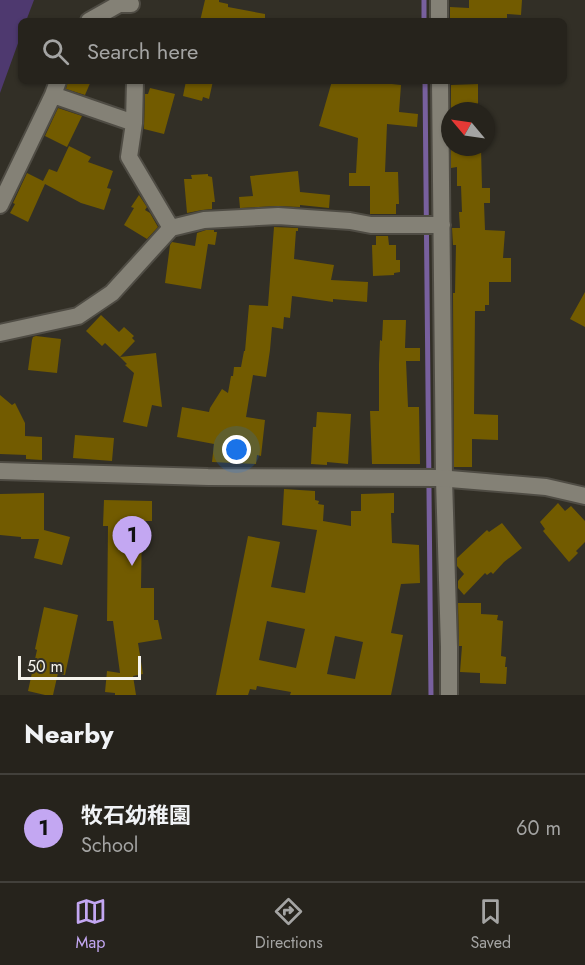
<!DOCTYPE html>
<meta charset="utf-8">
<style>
body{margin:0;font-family:Jost,"Noto Sans JP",sans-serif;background:#2e2b25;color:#f1f3f6}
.compass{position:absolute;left:441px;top:102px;width:54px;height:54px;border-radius:50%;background:#26231c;box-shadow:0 2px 4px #0004;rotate:299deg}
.scale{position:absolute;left:18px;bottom:15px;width:123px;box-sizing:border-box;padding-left:6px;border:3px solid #f6f4ed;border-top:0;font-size:16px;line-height:21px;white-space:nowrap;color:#f6f4ed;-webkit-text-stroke:4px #322f26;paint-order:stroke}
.you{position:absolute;left:237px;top:450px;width:21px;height:21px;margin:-15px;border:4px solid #fff;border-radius:50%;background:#1a73e8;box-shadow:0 0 0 9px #1a73e833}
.badge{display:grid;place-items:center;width:39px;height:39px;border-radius:50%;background:#c3a7f2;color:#111;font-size:20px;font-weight:700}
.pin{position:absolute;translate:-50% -50px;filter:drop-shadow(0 2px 3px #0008)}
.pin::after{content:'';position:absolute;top:32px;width:21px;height:18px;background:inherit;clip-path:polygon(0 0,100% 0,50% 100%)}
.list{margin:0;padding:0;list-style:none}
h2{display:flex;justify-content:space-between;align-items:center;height:78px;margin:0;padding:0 24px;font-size:26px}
h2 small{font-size:20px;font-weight:400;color:#a4a4a3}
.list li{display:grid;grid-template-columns:39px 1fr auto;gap:18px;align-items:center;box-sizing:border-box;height:108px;padding:0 24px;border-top:2px solid #42403b}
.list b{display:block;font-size:22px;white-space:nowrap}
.list p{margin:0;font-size:20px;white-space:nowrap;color:#a4a4a3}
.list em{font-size:20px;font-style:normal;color:#a4a4a3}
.icon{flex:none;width:33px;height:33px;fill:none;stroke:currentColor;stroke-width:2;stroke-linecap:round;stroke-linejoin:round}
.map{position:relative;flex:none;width:585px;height:695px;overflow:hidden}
.search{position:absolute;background:#26231c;box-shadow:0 2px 4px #0004;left:18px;right:18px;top:18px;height:66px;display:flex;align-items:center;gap:15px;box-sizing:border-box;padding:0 21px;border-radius:9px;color:#a4a4a3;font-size:22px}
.sheet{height:186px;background:#26231c}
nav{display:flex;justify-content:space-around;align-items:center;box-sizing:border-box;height:84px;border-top:2px solid #42403b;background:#26231c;font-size:16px;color:#a4a4a3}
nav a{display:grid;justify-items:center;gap:3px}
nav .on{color:#c3a7f2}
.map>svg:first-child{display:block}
.green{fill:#4e396f}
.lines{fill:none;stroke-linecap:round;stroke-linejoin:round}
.stream{stroke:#78609e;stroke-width:5}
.building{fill:#725b00;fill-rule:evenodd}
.minor-casing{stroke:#4f4c44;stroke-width:20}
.tertiary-casing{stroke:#4f4c44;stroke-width:20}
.minor{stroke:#848176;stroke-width:16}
.tertiary{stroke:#848176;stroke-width:16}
</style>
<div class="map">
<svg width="585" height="695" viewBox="0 0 585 695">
<rect width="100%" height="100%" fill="#322f26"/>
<path class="green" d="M0,0h34l-8,21h-5v14l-21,58z"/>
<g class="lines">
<path class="stream" d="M424,0v21
M425,81l6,614"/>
</g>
<path class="building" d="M205,0h14v2l9,2v3l37,7v7h-65z
M469,0h53l-1,15 -14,-1v5h-19v2h-38v-14l19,1z
M68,81h23l-6,14 -19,-6z
M186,81h27l-4,18 -6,-2 -1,4 -19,-5z
M332,81h61l-1,3 9,1 -2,27 19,2 -1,13 -30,-3 -2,48h13l1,32h-3v10h-26v-28h-21v-13h7l2,-35 -39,-12z
M478,84v27h-27v-26z
M150,88l25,6 -11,40 -20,-5 1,-35h3z
M58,108l24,8 -15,31 -22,-11z
M69,146l22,11 -3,5 25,9 -6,17 4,1 -7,21 -23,-7 -36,-19 -17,38 -18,-9 5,-9 -2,-1 14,-30 16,8 6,-12 8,3z
M451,148h30l1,40h8v15h-6l1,27 20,1 -2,27h8v24h-22v23h-4v6h-10l-1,103 24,1v25l-26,-1v28h-18l-1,-174h2l1,-48h-3l-1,-17h8l-1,-16h3l-1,-26h-4v-19l-6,1z
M298,171l2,21 30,3 -1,13 -29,-3v2l-23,-1 -37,2 -1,-11 14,-1 -3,-20z
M208,174v2l4,1 3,25h-3v7l-10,1 -15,3 -3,-34h8l-1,-4z
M139,195l8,12 -2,3 5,3 8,14 -11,12 -23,-14 10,-17 -3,-1z
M274,227l24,1v3h-2l-2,28 40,6 -3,15 37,2 -1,20 -34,-3v3l-41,-6 -2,22 -6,-1 -1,12 -11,-2 -2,23 -4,27 -13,-2 -7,42 19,3 -4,36 -4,-1 -1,9 -44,-2 2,-18 -37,-7 5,-30 27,5 1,-4 12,-19 6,4 3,-17h2l1,-9h7l3,-16h1l4,-46 19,1z
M206,230h8v2h3l-2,13 -7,-1 -7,45 -36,-6 5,-38 2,-3 23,4 2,-13z
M376,236h12l1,9h7v15h4v12l-6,1v2l-21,1 -1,-31h4z
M585,292v35l-15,-8z
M101,315l18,17 5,-5 10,9 -2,2 3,3 -15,16 -15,-14 -3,3 -16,-15z
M383,320h23l-1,28h15v13h-14l2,46h11l1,57h-48l-2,-53h9v-47l1,-24 2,1z
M36,336l25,3 -4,34 -29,-3 4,-30 1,-3z
M156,353l6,54 -10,-2 -5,22 -24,-5 11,-49 -9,-8 2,-1 -7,-7z
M0,395l12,10 3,-2 10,20v13l17,1v23l-16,-1v-4l-26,-1z
M317,412l34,2 -3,50 -21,-2v3l-16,-1 2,-37h3z
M75,435l39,3 -2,23 -39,-3z
M284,489l31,2v9l4,1 -1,3 6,1 -1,16 28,5v-15h10v-17l33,-1v20h-3l1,30 27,2 1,38 -19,1 -10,49 12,2 -12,60h-101l1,-3 -34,-6 -1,4 -6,-1 -2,6h-32l32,-159 32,6 -9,45 34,6 12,-63 -35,-5zM267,621l38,8 -9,39 -37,-8zM335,636l28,6 -8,37 -28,-5z
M44,493v37l26,7 -8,28 -28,-7 5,-19h-18v-2l-21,-2v-41z
M104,500l48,1v20h-10l-1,67h13v32h4l4,19 -24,4 5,31 -10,2 3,19h-21v-2l-10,-1 2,-21 13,2 -7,-52h-6l1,-95h-5z
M558,503l7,8 6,-5 14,15v21l-9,9 2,2 -9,9 -26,-31 2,-2 -5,-7z
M502,523l20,25 -18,14 -11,12 -2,-2 -4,3 -2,-2 -21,22 -6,-7v-7l6,-7 -7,-8v-8l30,-28 2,2z
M458,603h23v11l17,1 -1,5 6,1 -2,35 5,1 -1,10h2l-1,17 -26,-1v-10l-20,-1 2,-26h-3z
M44,607l34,8 -13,60 -7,-2 -5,22h-8l-17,-4 9,-41 -2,-1z"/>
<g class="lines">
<defs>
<path id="minor" d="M439,0v21
M89,21l30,-17h12
M135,81l-1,42 -5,34 42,71
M440,81l4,398 5,168v48
M53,95l81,28
M0,205l53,-110 5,-14
M0,333l78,-17 34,-23 59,-65 33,-8 74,-4 72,5 21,4h71"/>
<path id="tertiary" d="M0,471l208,6 230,1 108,9 39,9"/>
</defs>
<use href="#minor" class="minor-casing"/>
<use href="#tertiary" class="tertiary-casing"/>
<use href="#minor" class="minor"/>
<use href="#tertiary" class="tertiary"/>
</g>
</svg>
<svg class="compass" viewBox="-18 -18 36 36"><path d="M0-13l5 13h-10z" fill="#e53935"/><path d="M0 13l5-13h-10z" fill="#a4a4a3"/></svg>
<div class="scale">50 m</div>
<div class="you"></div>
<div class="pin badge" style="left:132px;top:566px">1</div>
<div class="search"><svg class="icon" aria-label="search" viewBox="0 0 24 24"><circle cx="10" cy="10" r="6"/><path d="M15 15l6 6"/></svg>Search here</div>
</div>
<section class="sheet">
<h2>Nearby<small></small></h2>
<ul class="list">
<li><span class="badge">1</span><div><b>牧石幼稚園</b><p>School</p></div><em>60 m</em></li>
</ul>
</section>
<nav>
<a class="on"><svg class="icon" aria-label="map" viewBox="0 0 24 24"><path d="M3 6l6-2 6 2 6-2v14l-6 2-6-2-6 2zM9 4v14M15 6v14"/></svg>Map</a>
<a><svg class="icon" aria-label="directions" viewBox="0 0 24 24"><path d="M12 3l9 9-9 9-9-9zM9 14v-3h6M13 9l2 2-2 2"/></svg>Directions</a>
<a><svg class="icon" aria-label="saved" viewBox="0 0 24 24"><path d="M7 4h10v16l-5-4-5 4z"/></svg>Saved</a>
</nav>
